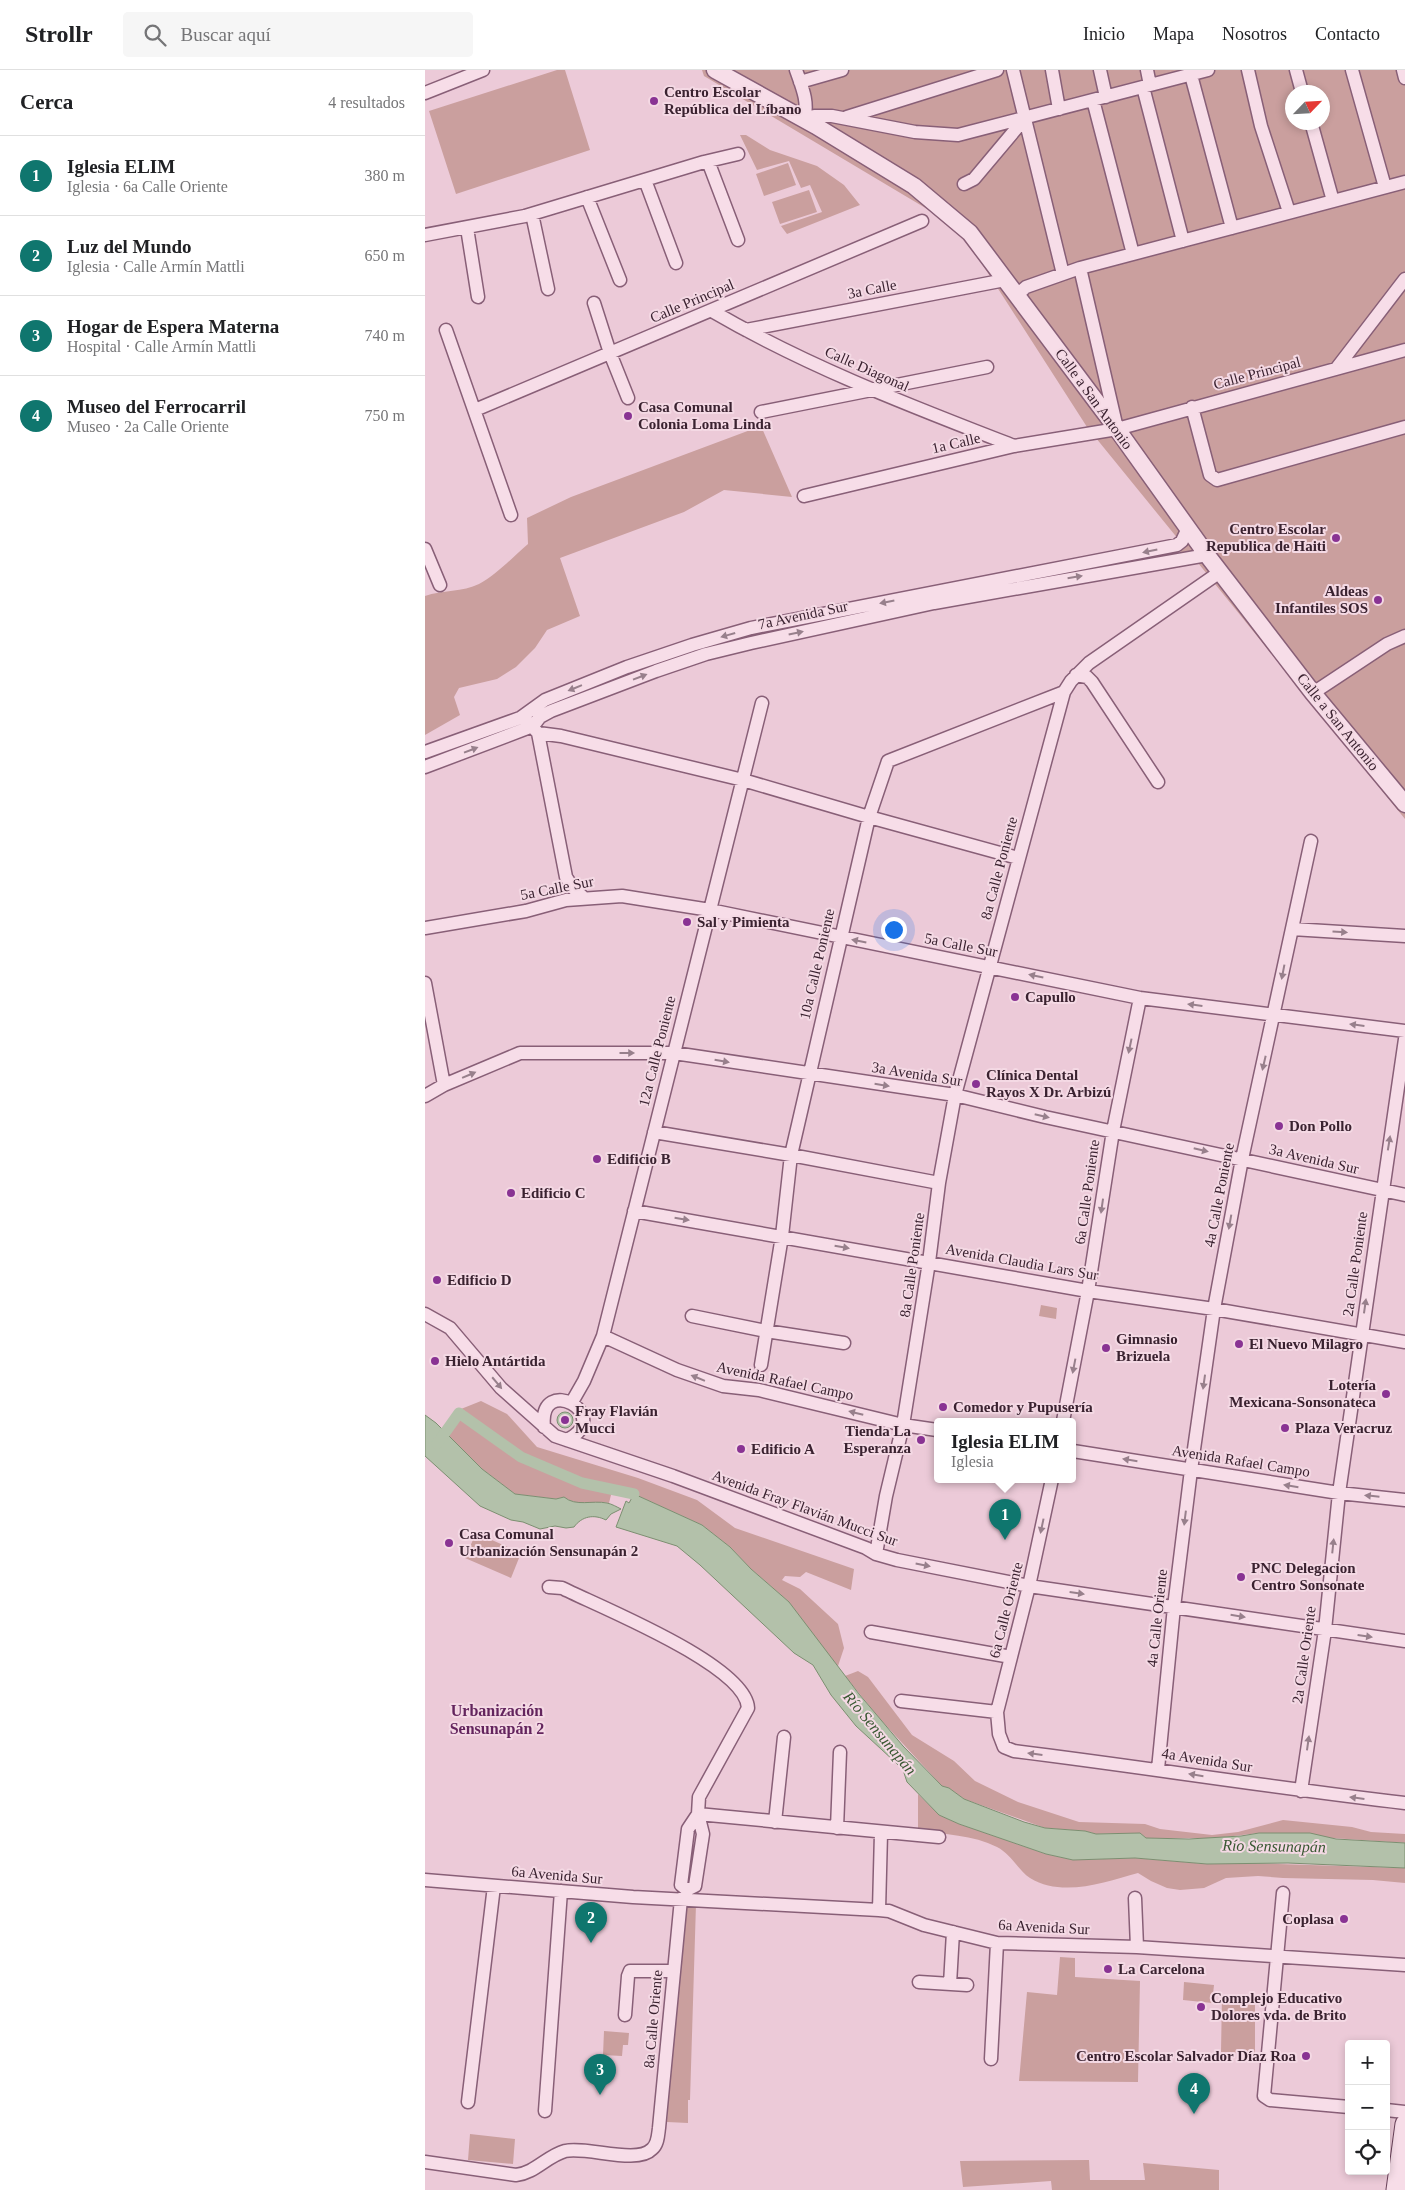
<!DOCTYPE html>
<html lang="es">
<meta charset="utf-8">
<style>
body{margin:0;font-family:Georgia,serif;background:#f6f6f6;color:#202124}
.controls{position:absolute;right:15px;bottom:15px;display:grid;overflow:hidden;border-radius:5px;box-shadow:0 2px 8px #0003}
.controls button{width:45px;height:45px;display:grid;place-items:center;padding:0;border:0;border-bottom:1px solid #e0e0e0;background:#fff;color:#202124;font:25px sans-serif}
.compass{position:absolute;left:860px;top:15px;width:45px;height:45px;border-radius:50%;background:#fff;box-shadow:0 2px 8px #0003;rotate:65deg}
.you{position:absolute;left:468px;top:859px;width:18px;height:18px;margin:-12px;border:4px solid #fff;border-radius:50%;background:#1a73e8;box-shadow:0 0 0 8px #1a73e833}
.badge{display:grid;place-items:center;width:32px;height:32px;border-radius:50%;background:#0f766e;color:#fff;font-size:16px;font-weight:700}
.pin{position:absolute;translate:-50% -41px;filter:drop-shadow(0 1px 2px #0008)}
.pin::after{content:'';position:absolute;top:26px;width:18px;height:15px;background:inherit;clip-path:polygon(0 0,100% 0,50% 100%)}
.popup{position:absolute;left:509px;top:1348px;width:142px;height:65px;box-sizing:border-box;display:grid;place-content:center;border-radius:5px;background:#fff;filter:drop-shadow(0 1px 4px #0005);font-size:16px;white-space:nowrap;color:#757577}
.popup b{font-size:19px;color:#202124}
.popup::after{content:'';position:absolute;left:50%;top:100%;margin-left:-10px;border:10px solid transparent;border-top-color:#fff}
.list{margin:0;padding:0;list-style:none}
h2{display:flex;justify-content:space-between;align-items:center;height:65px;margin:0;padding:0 20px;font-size:21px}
h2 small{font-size:16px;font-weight:400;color:#757577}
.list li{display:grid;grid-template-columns:32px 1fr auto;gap:15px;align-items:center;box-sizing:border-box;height:80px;padding:0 20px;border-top:1px solid #e0e0e0}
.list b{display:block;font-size:19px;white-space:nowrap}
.list p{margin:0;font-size:16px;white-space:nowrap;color:#757577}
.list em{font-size:16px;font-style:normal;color:#757577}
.icon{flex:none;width:28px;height:28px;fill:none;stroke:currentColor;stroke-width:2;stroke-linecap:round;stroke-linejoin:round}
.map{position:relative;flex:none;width:980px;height:2120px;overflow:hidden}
header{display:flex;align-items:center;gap:30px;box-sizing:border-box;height:70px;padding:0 25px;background:#fff;border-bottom:1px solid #e0e0e0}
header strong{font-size:24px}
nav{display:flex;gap:28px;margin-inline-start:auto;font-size:18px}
.search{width:350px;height:45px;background:#f6f6f6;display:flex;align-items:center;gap:12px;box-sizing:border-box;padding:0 18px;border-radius:5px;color:#757577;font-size:19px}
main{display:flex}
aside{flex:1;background:#fff}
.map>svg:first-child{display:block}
.green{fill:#ca9f9e;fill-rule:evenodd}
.water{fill:#b3c1aa;stroke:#7c8f71}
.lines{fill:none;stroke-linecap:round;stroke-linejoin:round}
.canal{stroke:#b3c1aa;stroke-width:11}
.minor-casing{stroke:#885f77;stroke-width:15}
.tertiary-casing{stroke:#885f77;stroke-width:19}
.secondary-casing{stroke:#6a425a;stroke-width:21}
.minor{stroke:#f7dde8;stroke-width:12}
.tertiary{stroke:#f7dde8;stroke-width:16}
.secondary{stroke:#f7dde8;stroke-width:19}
.oneway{fill:#98808c}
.poi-dot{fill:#893393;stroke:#f4d9e4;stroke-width:2}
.labels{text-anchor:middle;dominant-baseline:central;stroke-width:4;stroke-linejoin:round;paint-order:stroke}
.poi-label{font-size:15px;font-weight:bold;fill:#3a2230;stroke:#f4d9e4;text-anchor:start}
.street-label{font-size:15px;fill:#3a2230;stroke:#f4d9e4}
.neighbourhood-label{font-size:16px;font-weight:bold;fill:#63245d;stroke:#f4d9e4}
.water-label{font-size:16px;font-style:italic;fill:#395832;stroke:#f4d9e4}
</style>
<header>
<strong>Strollr</strong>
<div class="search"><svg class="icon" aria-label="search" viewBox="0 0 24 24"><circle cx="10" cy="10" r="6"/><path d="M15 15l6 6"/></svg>Buscar aquí</div>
<nav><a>Inicio</a><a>Mapa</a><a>Nosotros</a><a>Contacto</a></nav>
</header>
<main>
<aside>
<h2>Cerca<small>4 resultados</small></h2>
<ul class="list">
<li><span class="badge">1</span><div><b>Iglesia ELIM</b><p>Iglesia · 6a Calle Oriente</p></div><em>380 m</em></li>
<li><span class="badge">2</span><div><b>Luz del Mundo</b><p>Iglesia · Calle Armín Mattli</p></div><em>650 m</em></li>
<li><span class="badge">3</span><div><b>Hogar de Espera Materna</b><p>Hospital · Calle Armín Mattli</p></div><em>740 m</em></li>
<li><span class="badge">4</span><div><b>Museo del Ferrocarril</b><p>Museo · 2a Calle Oriente</p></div><em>750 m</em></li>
</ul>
</aside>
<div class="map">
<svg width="980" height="2120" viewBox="0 0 980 2120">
<rect width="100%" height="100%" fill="#eccad8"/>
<path class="green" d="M132,0h8l25,80 -134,44 -27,-83z
M277,0h703v749l-215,-266h-10l3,-8 -96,-118 -128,-199 -255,-152zM868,22h30v30h-30z
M315,65h6l24,15 47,16 27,19 16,20 -73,29 -6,-8 41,-14 -12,-27 -9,3 -12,-27 -32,9z
M363,93l8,22 -32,11 -8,-22z
M384,120l8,22 -37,12 -8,-22z
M336,356l31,71 -68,-7 -40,22 -124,46 20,58 -33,14 -12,18 -19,19 -19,12 -38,9 -5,9 6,18 -35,20v-139c17,-6 38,-4 54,-12 17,-9 34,-27 49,-40l-1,-26 44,-21z
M616,1235l16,3 -1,11 -17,-3z
M56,1331l26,13 30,33 101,31 59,22 38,28 119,41 -3,21 -45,-18 -6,5 -15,-1 -3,4 18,9 38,35 6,24 -6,18 -17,-19 -32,-45 -38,-33 -21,-22 -28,-22 -68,-31 -52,-11 -61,-26 -60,-48z
M35,1348l60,41 61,26 31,6 -3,12c-14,-2 -33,4 -45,-6l-8,2 -41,-5 -33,-25 -35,-34z
M51,1463l45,20 -10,25 -46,-20z
M433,1601l10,6 44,58 42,26 21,20 43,21 61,20 66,2 15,5 52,6 26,-3 45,-12 69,7 19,5 34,2v9l-146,-10 -43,5h-70l-6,-5 -44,1 -11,-3 -40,-3 -81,-29 -15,-11 -7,-2 -62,-67 -35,-43z
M493,1724l21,21 20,9 87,30 27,6 62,-2 72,6 41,-1 157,5v15l-32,-3 -90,-2 -25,-2 -32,2 -22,10 -24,2 -13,-2 -16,-7 -13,-8c-33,9 -75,25 -108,5 -12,-8 -19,-24 -33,-31 -24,-12 -53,-13 -79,-16z
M257,1832l14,2 -6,196h-2v23l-21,-1 5,-107z
M635,1887l15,1v19l65,4 -2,101 -119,-1 8,-89 30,3z
M759,1912l30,3 -2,18 -29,-3z
M797,1926l33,1v56l-34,-1z
M179,1961l25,2 -1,12h-5l-1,11 -19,-1z
M45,2064l45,5 -2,25 -45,-4z
M664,2090l1,20h55l-2,-17 76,7v20h-167l-1,-9 -88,6 -3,-26z"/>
<path class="water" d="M132 1350a8 8 0 1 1 16 0a8 8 0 1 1-16 0Z
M0,1345l11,8 46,46 33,25 41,5 8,-2c12,10 28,3 43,6 5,1 10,4 14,6l-10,5 -5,6c-12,-6 -24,-4 -32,7l-8,1 -11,-2 -15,3 -17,-7 -12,-2 -31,-14 -55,-50z
M209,1424l68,31 28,22 21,22 38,33 70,92 44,52 39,40 7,2 15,11 60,23 21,6 40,3 11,3 44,-1 6,5 43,1 52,-3 18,-3h51l26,6 69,4v25l-117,-5 -81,1 -72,-6 -62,2 -27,-6 -87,-30 -20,-9 -32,-33 -4,-12 -9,-9 -38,-35 -25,-31 -18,-30 -19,-12 -94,-88 -23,-19 -61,-19 10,-26 3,2z"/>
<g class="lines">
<path class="canal" d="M12,1374l22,-31 62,44 61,26 52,11"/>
<defs>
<path id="minor" d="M371,0c6,17 13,32 8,50
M588,0l50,204
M627,0l7,39
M675,0l6,27
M722,0l3,15
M823,0l13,56 28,86
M871,0l6,22
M927,0l33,117
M978,0l2,8
M766,5l41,153
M375,12l42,-12
M718,17l40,154
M0,23l58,-23
M668,30l40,154
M422,47l150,-47
M379,50l10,-4h18l83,16 43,3 250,-65
M886,52l22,79
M283,91l30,79
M220,110l31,83
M539,114l10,-5 52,-62
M162,127l33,83
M107,144l16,75
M42,158l11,69
M0,165l100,-19 179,-54 34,-8
M655,198l36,156
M592,225l9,-8 54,-19 325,-86
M169,233l16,50 18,45
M287,241c96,56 199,95 302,135
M21,260l65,185
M321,260l259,-50
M911,299l69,-90
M767,337l18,68 7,5 188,-53
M50,340l447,-189
M336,342l226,-45
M379,426l210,-50 103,-17 288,-79
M0,479l15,36
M651,605l11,2 5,5 66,100
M888,623l74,-49 18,-8
M102,651l11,12 23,3 182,44 126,37 149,41
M113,663l28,144 7,11 11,10
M0,682l95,-34 25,-18 82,-33 65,-22 59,-17 426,-83 5,-4 6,-13
M0,697l108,-41 7,-9 11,-6 105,-40 50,-17 45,-11 183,-40 273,-48
M0,858l101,-17 40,-11 56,-4 88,14 430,88 265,33
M867,859l113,7
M0,913l19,102
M0,1026l19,-11 76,-32h154l281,42 90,22 360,78
M229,1062l137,23 148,28
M209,1141l454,80 126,18 191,33
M0,1244l25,14 51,60 54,48 118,40 193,72 10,6 21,6 132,26 376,55
M267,1246l74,15 78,12
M178,1266l74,34 46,16 36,4 144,35 34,5
M336,1295l21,-129 9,-81 78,-338 19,-56 176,-69
M147,1332l12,-21 19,-45 159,-633
M638,1351l25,-130 25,-160 27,-133
M119,1357c-6,-55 72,-12 23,13
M648,1381l266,42 66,7
M627,1409l-23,107 -32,126 2,22 5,13 10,4c130,16 260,37 391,52
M451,1484l10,-58 17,-71 26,-163 10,-79 16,-88 109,-403 7,-11 18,-18 131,-91
M124,1517l13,1c36,18 184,77 186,120l-49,89 -1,17 5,20 -8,52 -8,4
M446,1562l140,25
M476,1631l96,11
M733,1699l16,-162 17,-137 23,-161 28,-150 69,-318
M876,1721l24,-161 14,-137 66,-454
M350,1752l9,-85
M412,1758l3,-76
M0,1810l208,17 246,13 10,1 35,14 73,18 140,4 268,18
M262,1820l-6,-5 7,-56 10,-15 241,23
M858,1823l-19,203 6,4 79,7
M710,1828l2,49
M454,1840l2,-77
M494,1912l48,3
M525,1914l3,-52
M200,1945l3,-39 2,-5h44
M566,1989l6,-116
M43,2032l26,-216
M961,2040l19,2
M120,2041l16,-220
M0,2092l91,13c19,-2 31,-19 49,-24 22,-5 72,14 87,-2 6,-5 6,-14 7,-21l22,-229"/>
<path id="tertiary" d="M290,0l101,56 98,60 56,47 147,196 90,126 106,138 92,111"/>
<path id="secondary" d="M971,2120l9,-66"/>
</defs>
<use href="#minor" class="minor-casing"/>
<use href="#tertiary" class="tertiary-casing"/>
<use href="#secondary" class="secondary-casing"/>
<use href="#minor" class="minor"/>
<use href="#tertiary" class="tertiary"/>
<use href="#secondary" class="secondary"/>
</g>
<defs><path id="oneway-solid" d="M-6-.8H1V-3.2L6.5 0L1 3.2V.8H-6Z" transform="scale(1.25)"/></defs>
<g class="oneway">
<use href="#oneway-solid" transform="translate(725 481) rotate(168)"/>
<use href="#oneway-solid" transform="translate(650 507) rotate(-9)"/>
<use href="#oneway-solid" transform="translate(462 532) rotate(169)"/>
<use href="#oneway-solid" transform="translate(371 563) rotate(-12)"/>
<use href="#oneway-solid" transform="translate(303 565) rotate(164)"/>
<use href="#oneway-solid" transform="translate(215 607) rotate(-21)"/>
<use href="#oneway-solid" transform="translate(150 618) rotate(158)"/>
<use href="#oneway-solid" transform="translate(46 680) rotate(-21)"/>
<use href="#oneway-solid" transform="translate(915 862) rotate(3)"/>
<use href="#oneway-solid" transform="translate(434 871) rotate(-169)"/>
<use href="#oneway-solid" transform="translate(858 902) rotate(101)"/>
<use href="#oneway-solid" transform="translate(611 906) rotate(-168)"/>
<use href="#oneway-solid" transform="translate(770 935) rotate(-173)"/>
<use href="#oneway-solid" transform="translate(932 955) rotate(-173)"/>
<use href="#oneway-solid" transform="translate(705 976) rotate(102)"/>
<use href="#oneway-solid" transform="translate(202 983)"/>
<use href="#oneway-solid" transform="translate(297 991) rotate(10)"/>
<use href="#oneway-solid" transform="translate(839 993) rotate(103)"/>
<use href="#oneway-solid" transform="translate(44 1005) rotate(-23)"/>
<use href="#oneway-solid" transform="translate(457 1015) rotate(9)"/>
<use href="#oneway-solid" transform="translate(617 1046) rotate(13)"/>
<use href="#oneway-solid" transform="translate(964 1073) rotate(-81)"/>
<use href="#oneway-solid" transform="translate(776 1080) rotate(13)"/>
<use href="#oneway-solid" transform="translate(677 1136) rotate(98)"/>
<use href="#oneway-solid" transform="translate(257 1149) rotate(9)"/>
<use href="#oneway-solid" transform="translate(805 1152) rotate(100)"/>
<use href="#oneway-solid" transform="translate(417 1177) rotate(10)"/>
<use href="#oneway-solid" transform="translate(940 1236) rotate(-82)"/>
<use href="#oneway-solid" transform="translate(649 1296) rotate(101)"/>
<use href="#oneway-solid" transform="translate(273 1308) rotate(-158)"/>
<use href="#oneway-solid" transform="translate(779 1312) rotate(98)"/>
<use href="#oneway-solid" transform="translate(72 1313) rotate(50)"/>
<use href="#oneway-solid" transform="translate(431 1343) rotate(-166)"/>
<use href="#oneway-solid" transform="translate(705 1390) rotate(-171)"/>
<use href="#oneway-solid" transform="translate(866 1416) rotate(-171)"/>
<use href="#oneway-solid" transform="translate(947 1426) rotate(-174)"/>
<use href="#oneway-solid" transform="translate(760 1448) rotate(97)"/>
<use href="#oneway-solid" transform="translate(617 1456) rotate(102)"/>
<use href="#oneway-solid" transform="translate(908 1476) rotate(-84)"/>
<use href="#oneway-solid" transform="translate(498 1495) rotate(11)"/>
<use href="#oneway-solid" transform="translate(652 1523) rotate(8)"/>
<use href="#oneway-solid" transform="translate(813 1546) rotate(9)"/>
<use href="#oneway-solid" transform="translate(940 1566) rotate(8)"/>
<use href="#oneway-solid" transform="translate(883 1673) rotate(-82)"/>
<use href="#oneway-solid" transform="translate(610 1684) rotate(-173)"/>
<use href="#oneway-solid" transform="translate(771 1705) rotate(-171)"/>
<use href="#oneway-solid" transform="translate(932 1728) rotate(-173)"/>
</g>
<g class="poi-dot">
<circle cx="229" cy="31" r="5"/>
<circle cx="203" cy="346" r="5"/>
<circle cx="911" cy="468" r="5"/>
<circle cx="953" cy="530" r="5"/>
<circle cx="262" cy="852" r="5"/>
<circle cx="590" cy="927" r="5"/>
<circle cx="551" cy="1014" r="5"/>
<circle cx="854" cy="1056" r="5"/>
<circle cx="172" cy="1089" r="5"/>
<circle cx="86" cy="1123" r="5"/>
<circle cx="12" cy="1210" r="5"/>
<circle cx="814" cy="1274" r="5"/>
<circle cx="681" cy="1278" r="5"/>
<circle cx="10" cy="1291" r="5"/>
<circle cx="961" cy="1324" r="5"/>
<circle cx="518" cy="1337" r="5"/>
<circle cx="140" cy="1350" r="5"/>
<circle cx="860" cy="1358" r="5"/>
<circle cx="496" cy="1370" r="5"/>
<circle cx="316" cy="1379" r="5"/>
<circle cx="24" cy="1473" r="5"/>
<circle cx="816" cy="1507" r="5"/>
<circle cx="919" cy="1849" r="5"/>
<circle cx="683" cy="1899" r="5"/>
<circle cx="776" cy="1937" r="5"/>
<circle cx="881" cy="1986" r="5"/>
</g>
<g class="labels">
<g class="poi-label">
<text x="239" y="22">Centro Escolar<tspan x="239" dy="17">República del Líbano</tspan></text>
<text x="213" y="337">Casa Comunal<tspan x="213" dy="17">Colonia Loma Linda</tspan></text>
<text x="901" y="459" text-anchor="end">Centro Escolar<tspan x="901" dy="17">Republica de Haiti</tspan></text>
<text x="943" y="521" text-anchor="end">Aldeas<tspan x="943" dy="17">Infantiles SOS</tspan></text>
<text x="272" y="852">Sal y Pimienta</text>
<text x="600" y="927">Capullo</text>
<text x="561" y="1005">Clínica Dental<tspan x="561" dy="17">Rayos X Dr. Arbizú</tspan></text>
<text x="864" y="1056">Don Pollo</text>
<text x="182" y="1089">Edificio B</text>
<text x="96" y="1123">Edificio C</text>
<text x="22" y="1210">Edificio D</text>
<text x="691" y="1269">Gimnasio<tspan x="691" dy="17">Brizuela</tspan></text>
<text x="824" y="1274">El Nuevo Milagro</text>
<text x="20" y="1291">Hielo Antártida</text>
<text x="951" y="1315" text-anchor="end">Lotería<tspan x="951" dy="17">Mexicana-Sonsonateca</tspan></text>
<text x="528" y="1337">Comedor y Pupusería</text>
<text x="150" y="1341">Fray Flavián<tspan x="150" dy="17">Mucci</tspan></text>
<text x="870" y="1358">Plaza Veracruz</text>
<text x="486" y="1361" text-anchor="end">Tienda La<tspan x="486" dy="17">Esperanza</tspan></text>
<text x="326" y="1379">Edificio A</text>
<text x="34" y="1464">Casa Comunal<tspan x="34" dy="17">Urbanización Sensunapán 2</tspan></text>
<text x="826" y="1498">PNC Delegacion<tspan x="826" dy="17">Centro Sonsonate</tspan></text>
<text x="909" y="1849" text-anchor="end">Coplasa</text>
<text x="693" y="1899">La Carcelona</text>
<text x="786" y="1928">Complejo Educativo<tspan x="786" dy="17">Dolores vda. de Brito</tspan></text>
<text x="871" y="1986" text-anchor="end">Centro Escolar Salvador Díaz Roa</text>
</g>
<g class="street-label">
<text transform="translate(447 219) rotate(-11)">3a Calle</text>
<text transform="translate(267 231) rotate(-23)">Calle Principal</text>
<text transform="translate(442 299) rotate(24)">Calle Diagonal</text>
<text transform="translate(832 303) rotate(-15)">Calle Principal</text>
<text transform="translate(669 329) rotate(54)">Calle a San Antonio</text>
<text transform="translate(531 373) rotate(-13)">1a Calle</text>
<text transform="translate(378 545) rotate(-12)">7a Avenida Sur</text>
<text transform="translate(913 652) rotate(51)">Calle a San Antonio</text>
<text transform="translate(574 798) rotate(-75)">8a Calle Poniente</text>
<text transform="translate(132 818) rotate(-11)">5a Calle Sur</text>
<text transform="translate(536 875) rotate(11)">5a Calle Sur</text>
<text transform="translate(392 894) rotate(-77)">10a Calle Poniente</text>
<text transform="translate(232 981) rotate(-76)">12a Calle Poniente</text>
<text transform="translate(492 1004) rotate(9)">3a Avenida Sur</text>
<text transform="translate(889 1089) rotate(13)">3a Avenida Sur</text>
<text transform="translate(662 1122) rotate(-82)">6a Calle Poniente</text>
<text transform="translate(794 1125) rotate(-79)">4a Calle Poniente</text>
<text transform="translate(597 1192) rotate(10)">Avenida Claudia Lars Sur</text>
<text transform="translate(930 1194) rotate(-82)">2a Calle Poniente</text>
<text transform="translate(487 1195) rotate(-82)">8a Calle Poniente</text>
<text transform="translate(360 1311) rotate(12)">Avenida Rafael Campo</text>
<text transform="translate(816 1391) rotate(9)">Avenida Rafael Campo</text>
<text transform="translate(380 1438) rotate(20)">Avenida Fray Flavián Mucci Sur</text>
<text transform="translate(581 1540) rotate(-76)">6a Calle Oriente</text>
<text transform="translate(732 1548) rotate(-84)">4a Calle Oriente</text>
<text transform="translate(879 1585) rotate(-82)">2a Calle Oriente</text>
<text transform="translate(782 1690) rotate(9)">4a Avenida Sur</text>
<text transform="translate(132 1805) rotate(5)">6a Avenida Sur</text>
<text transform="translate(619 1857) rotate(3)">6a Avenida Sur</text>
<text transform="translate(228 1949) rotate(-85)">8a Calle Oriente</text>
</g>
<g class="neighbourhood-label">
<text x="72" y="1640">Urbanización<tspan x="72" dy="18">Sensunapán 2</tspan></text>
</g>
<g class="water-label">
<text transform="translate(455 1663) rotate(50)">Río Sensunapán</text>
<text transform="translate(849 1776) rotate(1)">Río Sensunapán</text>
</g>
</g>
</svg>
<div class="controls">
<button>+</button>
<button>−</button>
<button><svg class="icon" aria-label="locate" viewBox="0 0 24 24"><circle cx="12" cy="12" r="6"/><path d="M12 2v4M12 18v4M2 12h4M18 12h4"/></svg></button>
</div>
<svg class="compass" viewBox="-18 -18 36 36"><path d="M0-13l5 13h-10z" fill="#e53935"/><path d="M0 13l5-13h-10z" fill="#757577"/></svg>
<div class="you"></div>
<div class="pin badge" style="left:580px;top:1470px">1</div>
<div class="popup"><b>Iglesia ELIM</b>Iglesia</div>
<div class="pin badge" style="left:166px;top:1873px">2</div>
<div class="pin badge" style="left:175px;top:2025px">3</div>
<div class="pin badge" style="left:769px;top:2044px">4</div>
</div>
</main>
